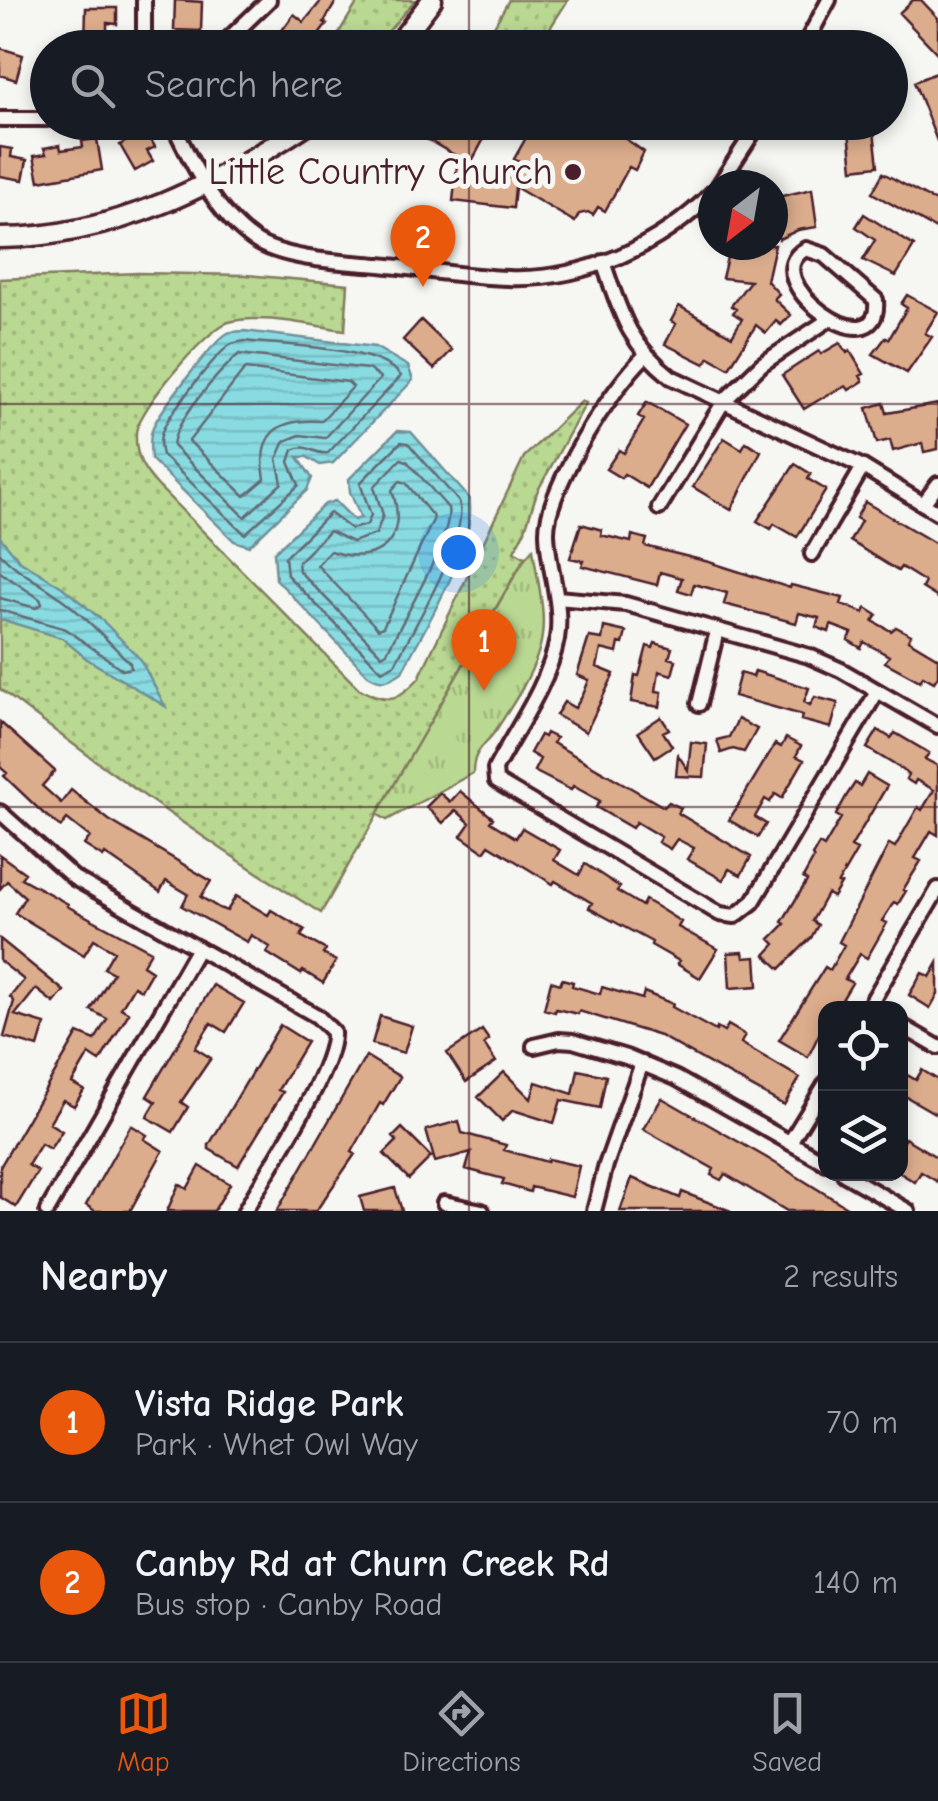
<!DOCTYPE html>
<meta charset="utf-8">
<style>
body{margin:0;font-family:"Comic Neue",sans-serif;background:#20242c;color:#f1f3f6}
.controls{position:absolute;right:30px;bottom:30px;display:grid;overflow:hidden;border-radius:20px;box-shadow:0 5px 15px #0003}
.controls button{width:90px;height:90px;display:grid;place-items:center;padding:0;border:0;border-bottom:2px solid #363941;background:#171b24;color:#f1f3f6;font:50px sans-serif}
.compass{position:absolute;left:698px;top:170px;width:90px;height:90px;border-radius:50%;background:#171b24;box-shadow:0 5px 15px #0003;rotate:211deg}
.you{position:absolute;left:458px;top:552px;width:35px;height:35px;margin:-25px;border:8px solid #fff;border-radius:50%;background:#1a73e8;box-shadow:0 0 0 15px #1a73e833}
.badge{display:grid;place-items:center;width:65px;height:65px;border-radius:50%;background:#ea580c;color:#fff;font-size:32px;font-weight:700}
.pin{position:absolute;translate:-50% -82px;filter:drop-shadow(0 2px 5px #0008)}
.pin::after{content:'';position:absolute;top:52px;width:35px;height:30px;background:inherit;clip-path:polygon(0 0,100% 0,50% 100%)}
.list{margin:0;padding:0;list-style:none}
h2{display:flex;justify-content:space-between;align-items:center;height:130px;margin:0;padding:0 40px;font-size:42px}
h2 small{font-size:32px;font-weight:400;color:#9ea1a6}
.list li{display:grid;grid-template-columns:65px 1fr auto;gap:30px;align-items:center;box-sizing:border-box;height:160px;padding:0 40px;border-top:2px solid #363941}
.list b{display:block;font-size:38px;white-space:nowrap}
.list p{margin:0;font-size:32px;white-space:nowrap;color:#9ea1a6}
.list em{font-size:32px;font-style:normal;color:#9ea1a6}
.icon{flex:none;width:55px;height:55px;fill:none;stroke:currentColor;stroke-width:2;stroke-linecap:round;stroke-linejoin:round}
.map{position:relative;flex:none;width:938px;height:1211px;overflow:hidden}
.search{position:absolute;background:#171b24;box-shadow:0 5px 15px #0003;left:30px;right:30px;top:30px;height:110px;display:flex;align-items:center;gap:25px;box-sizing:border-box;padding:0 35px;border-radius:55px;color:#9ea1a6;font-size:38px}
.sheet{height:450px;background:#171b24}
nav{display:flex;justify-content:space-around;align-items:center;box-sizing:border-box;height:140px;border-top:2px solid #363941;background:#171b24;font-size:28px;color:#9ea1a6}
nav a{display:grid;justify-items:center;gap:5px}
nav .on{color:#ea580c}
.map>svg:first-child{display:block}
.grass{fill:url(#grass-dots);stroke:#827c5e;stroke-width:2.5}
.park{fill:url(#park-tufts);stroke:#827c5e;stroke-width:2.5}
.water{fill:url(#water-rules);stroke:#709099;stroke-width:2.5}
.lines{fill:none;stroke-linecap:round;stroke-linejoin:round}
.shore{stroke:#636a74;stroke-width:2.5}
.building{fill:#dbad8d;stroke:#4a1f2b;stroke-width:2.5}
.minor-casing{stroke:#4a1f2b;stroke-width:20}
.secondary-casing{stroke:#4a1f2b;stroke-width:25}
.minor{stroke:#f6f6f2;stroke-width:12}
.secondary{stroke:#f6f6f2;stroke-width:18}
.grid{fill:none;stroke:#4a1f2b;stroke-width:2.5;stroke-opacity:0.55}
.poi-dot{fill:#4a1f2b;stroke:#f6f6f2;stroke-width:4}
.labels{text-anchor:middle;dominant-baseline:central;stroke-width:10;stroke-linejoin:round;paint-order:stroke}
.poi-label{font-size:38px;fill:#4a1f2b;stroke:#f6f6f2;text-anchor:end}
</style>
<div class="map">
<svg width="938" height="1211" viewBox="0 0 938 1211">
<defs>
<pattern id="grass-dots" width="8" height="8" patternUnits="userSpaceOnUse" patternTransform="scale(2.5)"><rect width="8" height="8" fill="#b9d891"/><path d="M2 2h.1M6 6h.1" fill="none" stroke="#a1b97d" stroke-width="1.8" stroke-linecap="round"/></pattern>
<pattern id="park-tufts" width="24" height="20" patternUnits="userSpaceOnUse" patternTransform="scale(2.5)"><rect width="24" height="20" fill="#b9d891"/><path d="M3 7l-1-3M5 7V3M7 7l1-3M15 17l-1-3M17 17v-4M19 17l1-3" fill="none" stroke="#a1b97d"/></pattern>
<pattern id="water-rules" width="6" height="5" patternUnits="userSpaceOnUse" patternTransform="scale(2.5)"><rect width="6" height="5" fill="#89dbe2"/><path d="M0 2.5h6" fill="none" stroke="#78bcc2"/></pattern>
</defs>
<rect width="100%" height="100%" fill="#f6f6f2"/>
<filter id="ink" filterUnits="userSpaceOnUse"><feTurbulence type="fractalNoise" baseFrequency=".01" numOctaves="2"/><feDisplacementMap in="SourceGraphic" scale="20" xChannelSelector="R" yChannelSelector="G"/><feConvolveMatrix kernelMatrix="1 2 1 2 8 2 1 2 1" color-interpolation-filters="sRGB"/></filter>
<g filter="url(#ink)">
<path class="grass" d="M359,0h56l-40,47h-45z
M509,0h59l-30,47h-51l-3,-3z
M138,273l108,2 102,9 -3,46c-32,-4 -86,-17 -116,-8 -23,7 -92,89 -93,111 -1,24 7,37 23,54l200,202c29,14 38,13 60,-11l105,-221 58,-56 4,2 -49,89 -12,38 -11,21 11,6 -204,356c-112,-69 -217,-144 -321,-224v-410z"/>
<path class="park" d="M533,549c4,33 16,68 6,101 -8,27 -26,54 -41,77 -11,18 -25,21 -25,46l-86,47 -10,-6 148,-256z"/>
<path class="water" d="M244,331l131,16 33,19 5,14 -80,83 -13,2 -13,-8h-9l14,21 -5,12 -58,56 -15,-5 -83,-82c-1,-11 -2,-22 2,-32 7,-16 61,-87 75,-94 5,-2 11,-1 16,-2z
M397,431l14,1 58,66c10,44 -46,132 -67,174 -13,9 -20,12 -34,3l-92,-96 -2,-27 51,-48 10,-3 19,19 7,-2 -11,-26 -1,-13z
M0,537l19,23 43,27 40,33 38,39 25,47 -78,-47 -25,-21 -62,-19z"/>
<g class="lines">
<path class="shore" d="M245,341c38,5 133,5 156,35l-73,77c-13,3 -20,-11 -35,-3l-4,12 10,23 -54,49 -83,-79c-2,-7 -3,-15 0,-23 5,-16 54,-78 68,-87 4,-3 10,-3 15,-4z
M239,354l129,15 13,9 -56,60 -25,-3 -15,6 -8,18 5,24 -37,34 -72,-71c1,-25 47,-75 66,-92z
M245,369l103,13 5,5 -32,34c-43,-3 -65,12 -56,58l-20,17 -56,-55z
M401,442l7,1 51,59c11,34 -47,128 -64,162l-13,7 -95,-96 -2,-18 45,-44 21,16 16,-4 4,-10 -11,-32z
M401,459l6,2 41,47c6,27 -47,115 -61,144l-5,3 -83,-84 -1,-9 31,-31 23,11 24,-8 7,-19 -9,-28z
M400,481l6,2 28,35 -51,109 -5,2 -61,-64 13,-14c49,16 79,-11 62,-61z
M0,553c17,19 38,28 58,43 27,20 49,44 72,67l1,5 -8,2 -57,-41 -66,-19
M0,572l40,27 2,5 -6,4 -36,-10"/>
</g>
<path class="building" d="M175,0l27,2 -1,29 -27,-1z
M322,0h15l-13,22 3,2 -18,24h-40l25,-34 10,8z
M913,0h8l17,18v36l-39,-41z
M86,8h31v16l-10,-1v25h-22z
M0,48l23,7 -7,25 -16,-5z
M938,72v69h-1l-23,-59z
M141,122l14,25 -8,4 6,10 -18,10 -15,-26 12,-7 -4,-8z
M422,122h71l-28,52 50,5 9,-14 -10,-6 21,-37h59l18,11 1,-3 31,22 -9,18 -6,-3 -24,44 -7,-4 -5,8 -5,-3 -9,2 -4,8 -60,-35 -2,21 -60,-7 5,-44 -42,-24z
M848,122h25l5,44 -25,3z
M97,139l5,31 -63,11 -5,-25 12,-2 -2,-6 16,-3 1,5 22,-3 -1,-6z
M0,147l12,2 -1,8 16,3 -4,20 -23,-4z
M883,173l55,30v27l-66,-37z
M812,189l5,38 -19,3 -19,9 -6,-14v-27z
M864,214l50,32 -18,30 -33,-16 12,-20 -19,-13z
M730,245h45l-8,36 12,13 -5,5 17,16 -10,10 -5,-4 -10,12 -10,-8 -27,43 -20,-11 -4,7 -40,-20 11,-20 -5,-3 8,-15 53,30 10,-17 -9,-6 3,-4 -5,-3 19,-25 -28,-3z
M907,295l31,17 -13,21 7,4 -25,36 -34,-19 13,-17 3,2 18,-31 -6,-4z
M421,320l31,30 -18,19 -31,-29z
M840,343l7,10 3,-2 14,23 -4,2 3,5 -14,9 -3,-4 -19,9 -23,14 -22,-34 37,-24 2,3z
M647,402l38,22 -38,64 -23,-14 -3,4 -15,-9 13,-19 5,3 20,-33 -6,-4z
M884,403l3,10 51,-9v45l-14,3 -2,-9 -29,8 -3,-11 -13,3 -10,-35z
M724,438l18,11 4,-7 15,9 -30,59 -38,-23z
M795,464l16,10 -3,5 18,11 -29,47 -23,-13 -3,5 -14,-8z
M865,502l73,43v53l-16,-10 3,-6 -24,-15 -3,4 -48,-30 11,-20 -5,-3z
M581,524l21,6 -1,5 30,7 1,-7 15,4 -2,7 64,16 81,26 1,-3 52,13 -2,6 23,9 2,-5 11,7 -4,6 18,10 5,-4 15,8 -3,5 30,18v18l-4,6 -11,-6 -3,5 -35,-19 4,-6 -25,-14 -3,6 -13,-8 4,-7 -21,-8 -2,7 -13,-5 3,-9 -20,-5 -3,10 -72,-19 3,-11 -33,-9 -3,10 -13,-4 4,-12 -22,-6 -3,13 -75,-19 2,-5 -14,-3z
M604,627l22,5 -3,12 -4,-1 -2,10 -16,-4 -4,18 17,7 -28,58 -30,-17 8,-13 11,6 8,-13 6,-15 -12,-5 12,-38 13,2z
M655,643l17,5 -3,10 7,2 -4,15 -13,-4 -3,20 6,1 -2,15 -29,-5 4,-27 4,1 8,-30 6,2z
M755,671l54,17 -5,14 6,3 5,-8 23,6 -7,25 -30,-8 1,-5 -68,-19 6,-23 13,4z
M661,717l8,12 -6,3 9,14 -17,11 -17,-25z
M738,719l19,10 -13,23 -11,-3 -12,4 -4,-13 12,-3z
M0,722l55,49 -13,15 19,17 10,-13 38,30 102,61 -10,16 18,11 8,3 9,-15 32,19 3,-5 34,20 -4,6 25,14 -3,4 13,7 -13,22 -20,-12 -2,3 -34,-21 3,-6 -19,-12 -4,7 -65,-36 6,-12 -22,-13 -6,11 -55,-38 -2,3 -19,-12 6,-8 -23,-18 -6,8 -17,-13 -40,-38 3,-3 -7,-6z
M878,730l13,8 4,-5 34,20 -4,6 13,7v69l-7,-4 -16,27 6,3 -18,29 3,1 -8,13 -4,-2 -12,19 5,2 -20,35 -7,-4 -15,25 7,4 -15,25h-11v12l-18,37 -29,-17 46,-73 5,3 14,-25 -5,-3 50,-98 6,3 23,-40 4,3 12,-20 -18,-10 -2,4 -8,-5 2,-4 -5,-5 -36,-22z
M546,733l10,5 -3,5 111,64 5,-5 12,6 -3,5 73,44 -10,18 -12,-6 -6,11 -36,-21 7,-11 -17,-9 -7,10 -12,-7 3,-5 -25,-15 -4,6 -36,-21 4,-6 -27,-15 -2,4 -37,-19 6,-12 -10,-6 10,-18 4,2z
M786,738l15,8 -5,10 8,4 -22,38 -7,-4 -5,8 -5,-3 -10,18 11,7 -8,13 -29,-17 46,-76 6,3z
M691,742l16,2 -3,33 -28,-1 2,-21 10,15z
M867,774l20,12 -36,61 6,3 -19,33 3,1 -8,13 -6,-3 -15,27 6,4 -7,13 -31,31 -15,-14 10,-11 -5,-5 15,-15 -3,-2 25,-41 -4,-3 11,-20 -2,-2 7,-12 5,3 17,-29 -5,-3 11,-20 8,-12 5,3z
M460,791l33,27 -3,4 26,16 6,-10 38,22 -6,10 25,15 6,-11 35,23 -3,4 25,15 3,-6 14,8 22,14 -3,5 40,22 -18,29 -23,-14 2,-3 -28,-16 1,-3 -63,-34 3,-5 -37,-22 -2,3 -64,-39 -5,7 -23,-16 9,-13 -14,-13 -13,13 -17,-16 14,-14 10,9z
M0,855l25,18 -4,5 47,26 -1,2 84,45 -8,14 9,6 -11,19 -7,-4 -13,22 8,5 -29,48 -11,-7 -17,29 12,7 -10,16 -11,-6 -14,23 13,8 -12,18 -9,-5 -13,21 10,6 -22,36 -16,-10v-30l78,-134 17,7 12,-21 -16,-9 22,-37 -9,-5 10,-17 -20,-12 -10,16 -69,-42 10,-16 -18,-16 -7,8z
M0,939l64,52 -10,12 -18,-14 -21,26 30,9 -7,23 -34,-10 10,-36 -4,-4 14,-17 -24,-19z
M743,952l1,6 12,-1 2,29 -28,2 -2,-35z
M938,963v31l-8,14 -21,-13 13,-22 8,4z
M562,979l11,3 -1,4 28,8 2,-7 40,12 2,-7 29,12 -1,3 44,24 1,-3 7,4 4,-7 17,10 -4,8 59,35 -16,27 -124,-69 -81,-25 -1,3 -22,-5 -1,3 -11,-3 7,-28 9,3z
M213,985l31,18 -18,29 -15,-9 -16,25 16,10 -30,44 7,5 -15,25 -26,-15 9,-15 -9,-6z
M380,1016l32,10 -8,27 -32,-9z
M280,1025l27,17 -29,48 5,2 -45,74 -29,-17v-4z
M482,1030l7,10 -5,4 12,18 -30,20 -19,-29z
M366,1056l34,21 -17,28 -3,-2 -28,49 3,2 -39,57h-39z
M578,1070l28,6 -6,32 -39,-8 -7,23 -41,-13 -11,11 -24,-24 26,-25 27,27 5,-17 37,12z
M922,1070l16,10v35l-38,-22v-22l16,9z
M662,1098l105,60 86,53h-66l-62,-37 -4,6 -10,-5 3,-6 -71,-40z
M459,1121l3,12 44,12 -2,5 43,12 1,-3 31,7 -7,31 -41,-10 -1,5 -28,-8 2,-5 -38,-10 5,-17 -36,10 -9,-32z
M131,1125l16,10 -3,4 19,12 -33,60h-35l-9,-6z
M402,1128l29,29 -22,22 -25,-25 13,-13 -4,-4z
M905,1138l33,20v24l-17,-10 -6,10 -15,-9v-27z
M200,1166l30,18 -16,27h-47l12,-27 8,5z
M632,1178l48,20 2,-6 49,19h-111z
M395,1188l7,23h-38l-4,-14z"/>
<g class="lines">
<defs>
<path id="minor" d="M144,0v48
M219,48l50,-48
M803,48l26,-48
M0,119h48
M172,122c19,40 44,92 82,118 30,20 90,22 126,25 43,4 86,12 128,13 76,3 153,-32 205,-86
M719,185l41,-63
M806,249l18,6 52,45c6,73 -126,-22 -70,-51z
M603,262c18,51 24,80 68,115l192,90 75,46
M645,356c-32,30 -99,133 -98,177 1,36 16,70 10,106 -8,45 -41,90 -62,130l1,12 224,133 15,2 18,-14 124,-210
M923,504l15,-20
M659,508l65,-107 38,-37 68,-45
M812,554l51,-87
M557,598l69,6 183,52 32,14 97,56
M699,704l18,-73
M0,812l74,66 243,138 16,16c3,37 -68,142 -88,179
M868,1008l70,-119
M900,1025l38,22
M534,1046l25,-6 14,1 53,16 50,21 150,85
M790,1142l36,-59
M844,1174l64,37
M444,1203l38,8
M47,1211l151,-263
M594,1211l12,-46 36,-102"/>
<path id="secondary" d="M395,48l37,-48
M0,238c115,-1 216,-53 310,-116"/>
</defs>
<use href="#minor" class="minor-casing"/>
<use href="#secondary" class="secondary-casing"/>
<use href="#minor" class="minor"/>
<use href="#secondary" class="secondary"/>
</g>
</g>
<path class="grid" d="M469,0v48M469,122v1089M0,404h938M0,807h938"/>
<circle class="poi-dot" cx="573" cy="172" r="10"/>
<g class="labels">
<g class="poi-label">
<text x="553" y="172">Little Country Church</text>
</g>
</g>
</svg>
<div class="controls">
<button><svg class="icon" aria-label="locate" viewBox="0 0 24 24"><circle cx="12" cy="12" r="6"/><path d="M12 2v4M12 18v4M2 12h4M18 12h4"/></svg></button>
<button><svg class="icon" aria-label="layers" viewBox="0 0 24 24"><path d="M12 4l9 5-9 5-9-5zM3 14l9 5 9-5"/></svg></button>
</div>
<svg class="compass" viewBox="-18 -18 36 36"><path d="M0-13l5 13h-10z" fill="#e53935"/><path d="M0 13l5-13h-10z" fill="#9ea1a6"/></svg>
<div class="you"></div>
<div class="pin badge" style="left:484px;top:691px">1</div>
<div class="pin badge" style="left:423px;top:287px">2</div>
<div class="search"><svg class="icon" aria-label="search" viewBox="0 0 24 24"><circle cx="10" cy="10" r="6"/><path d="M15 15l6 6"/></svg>Search here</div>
</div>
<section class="sheet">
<h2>Nearby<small>2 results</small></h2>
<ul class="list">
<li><span class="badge">1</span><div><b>Vista Ridge Park</b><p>Park · Whet Owl Way</p></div><em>70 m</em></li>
<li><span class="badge">2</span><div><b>Canby Rd at Churn Creek Rd</b><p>Bus stop · Canby Road</p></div><em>140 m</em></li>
</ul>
</section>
<nav>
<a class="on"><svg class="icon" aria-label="map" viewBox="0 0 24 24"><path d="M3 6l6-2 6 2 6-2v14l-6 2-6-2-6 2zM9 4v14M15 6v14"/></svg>Map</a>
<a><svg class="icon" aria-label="directions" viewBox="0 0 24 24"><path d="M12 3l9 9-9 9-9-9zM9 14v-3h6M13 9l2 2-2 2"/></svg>Directions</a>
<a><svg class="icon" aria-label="saved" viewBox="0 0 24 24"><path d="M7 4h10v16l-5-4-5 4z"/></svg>Saved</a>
</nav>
